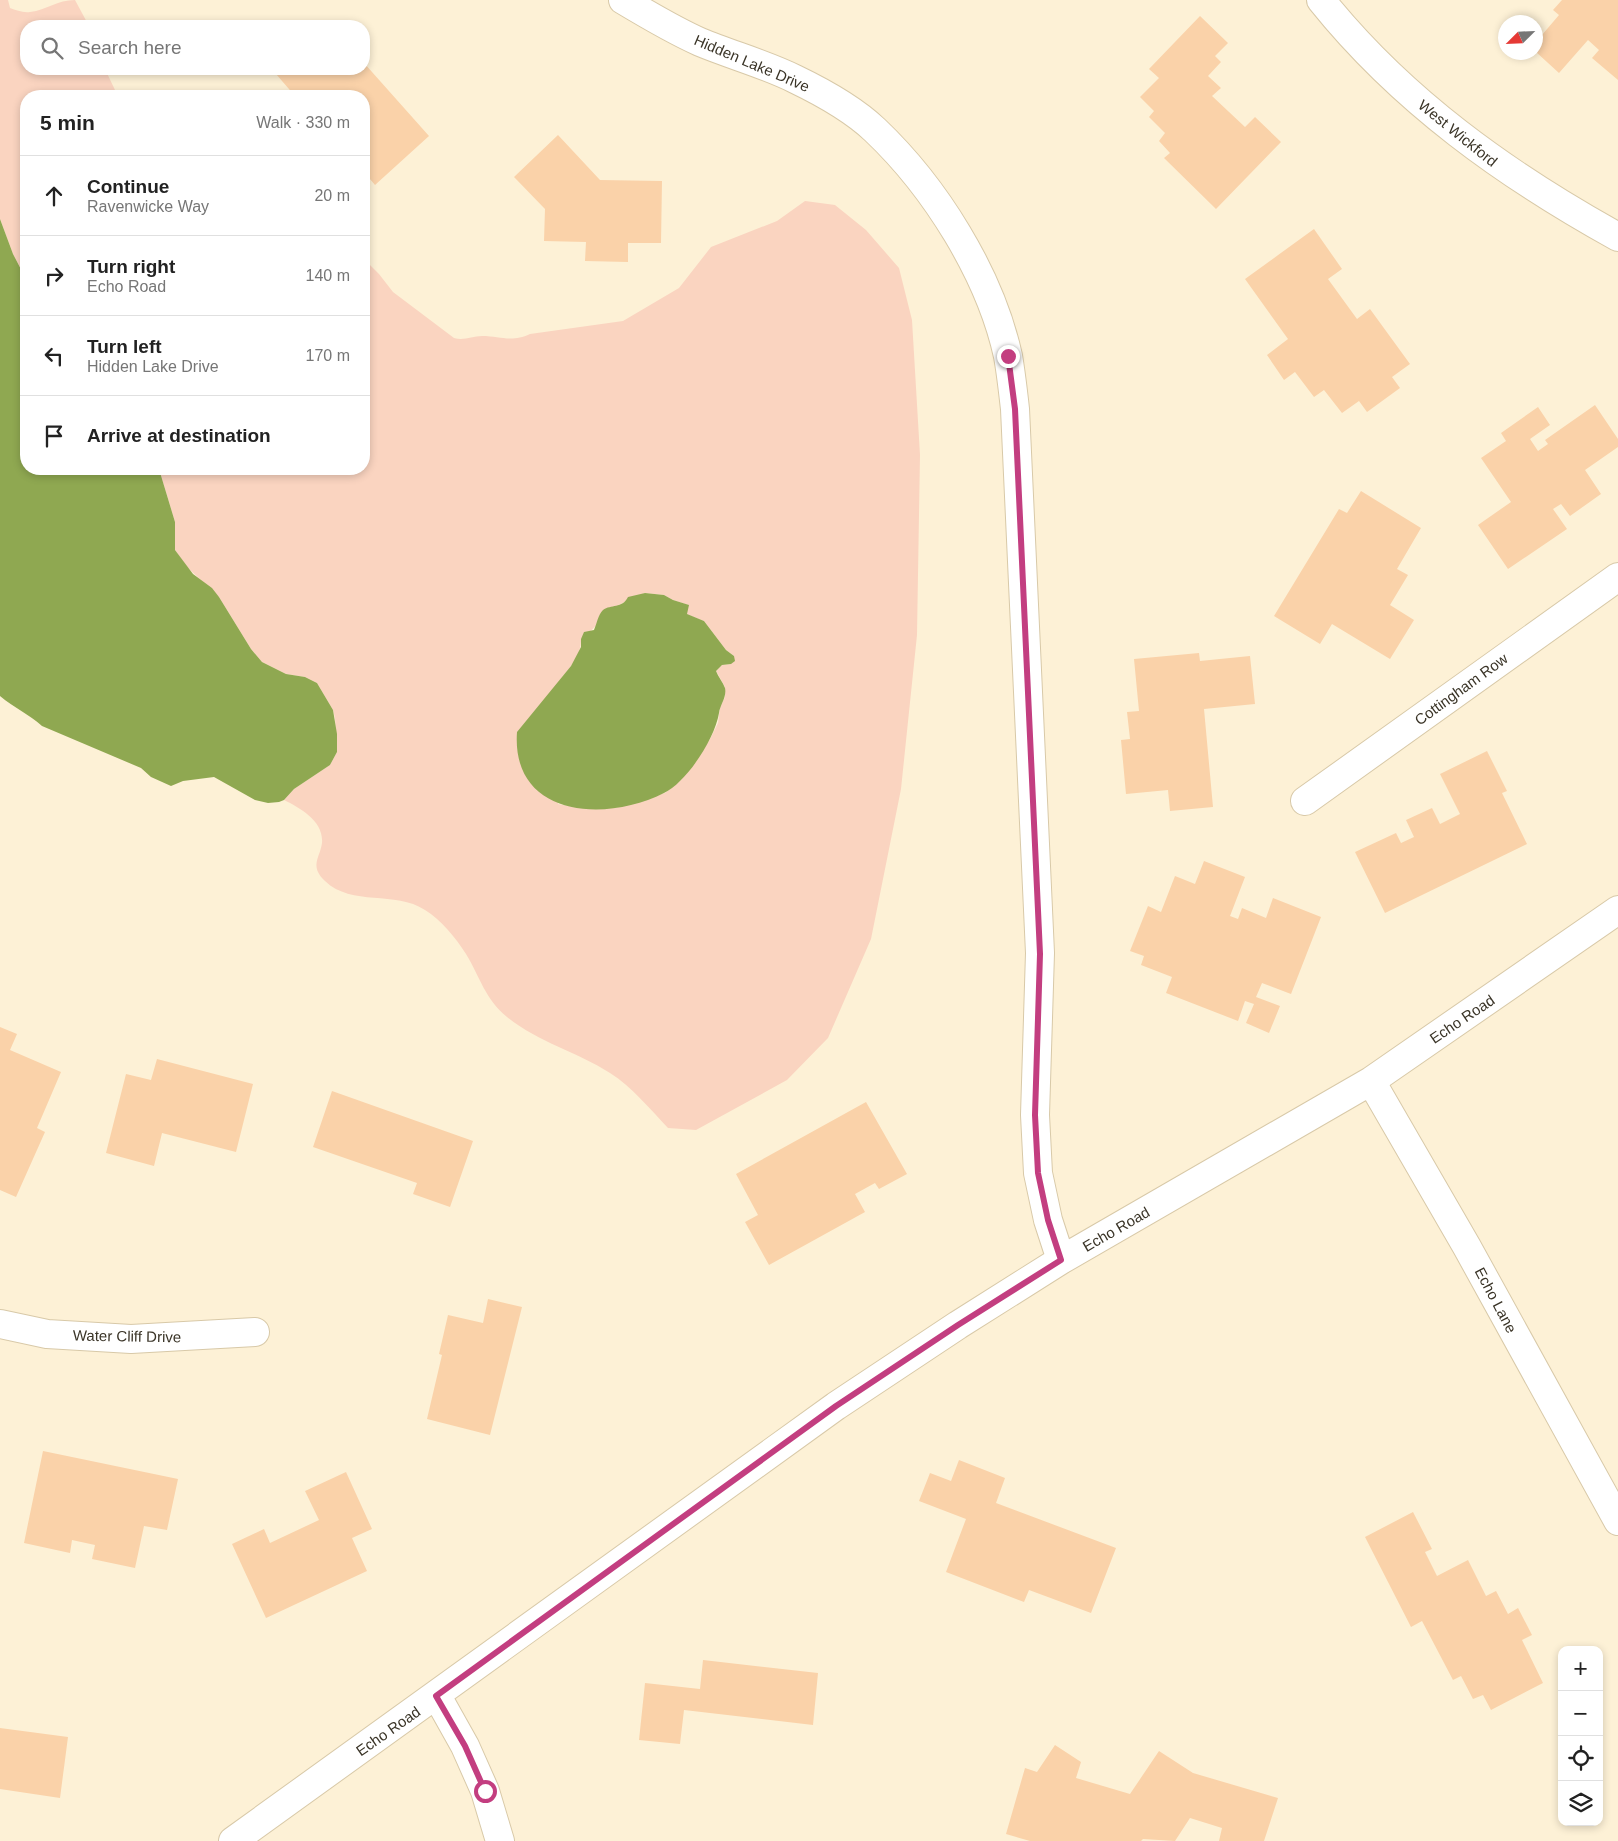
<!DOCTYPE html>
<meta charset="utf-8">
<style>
body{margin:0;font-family:Helvetica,sans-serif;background:#f2f2f2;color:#222}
.controls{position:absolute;right:15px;bottom:15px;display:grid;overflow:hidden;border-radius:10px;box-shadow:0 2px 8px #0003}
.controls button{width:45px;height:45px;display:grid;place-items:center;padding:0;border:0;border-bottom:1px solid #e0e0e0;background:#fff;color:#222;font:25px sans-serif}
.compass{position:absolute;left:1498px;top:15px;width:45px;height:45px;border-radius:50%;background:#fff;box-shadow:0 2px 8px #0003;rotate:246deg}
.stop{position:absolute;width:15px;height:15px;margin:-11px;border:4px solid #c33e80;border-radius:50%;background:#fff}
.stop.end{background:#c33e80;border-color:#fff;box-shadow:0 1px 5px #0008}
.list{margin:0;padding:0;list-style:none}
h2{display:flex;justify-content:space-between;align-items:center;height:65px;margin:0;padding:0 20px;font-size:21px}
h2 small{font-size:16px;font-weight:400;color:#767676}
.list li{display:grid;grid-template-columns:32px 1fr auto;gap:15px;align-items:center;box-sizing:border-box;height:80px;padding:0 20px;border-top:1px solid #e0e0e0}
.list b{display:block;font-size:19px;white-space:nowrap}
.list p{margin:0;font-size:16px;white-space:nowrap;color:#767676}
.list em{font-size:16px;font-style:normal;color:#767676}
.icon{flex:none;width:28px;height:28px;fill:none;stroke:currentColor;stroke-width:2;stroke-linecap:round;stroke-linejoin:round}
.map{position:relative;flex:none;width:1618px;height:1841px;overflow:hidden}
.search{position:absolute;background:#fff;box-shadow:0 2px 8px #0003;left:20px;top:20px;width:350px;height:55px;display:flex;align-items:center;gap:12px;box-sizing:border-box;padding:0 18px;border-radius:20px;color:#767676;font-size:19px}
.panel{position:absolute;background:#fff;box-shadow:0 2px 8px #0003;left:20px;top:90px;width:350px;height:385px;border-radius:20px}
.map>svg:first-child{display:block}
.green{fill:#fad4c0;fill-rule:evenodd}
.water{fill:#8fa851}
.building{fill:#fad2a9}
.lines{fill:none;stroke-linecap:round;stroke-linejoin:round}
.minor-casing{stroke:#d8c9a8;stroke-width:30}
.minor{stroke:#fff;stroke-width:28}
.route{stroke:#c33e80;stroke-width:6}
.labels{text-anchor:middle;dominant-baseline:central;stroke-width:4.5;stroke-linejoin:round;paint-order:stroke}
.street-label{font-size:15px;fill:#3a3427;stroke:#fff}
</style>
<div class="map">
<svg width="1618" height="1841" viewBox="0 0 1618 1841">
<rect width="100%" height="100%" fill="#fdf1d6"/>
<path class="green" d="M0,0h8l2,8c6,2 13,5 20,4 17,-2 27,-12 45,-12l14,26h-63v43h79l10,21 8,6h-97v183l-13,-25 -13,-35z
M805,201l30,4 31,25 33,38 13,52 8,135 -3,180 -16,154 -30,150 -43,99 -41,42 -91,50 -28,-2c-18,-19 -36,-41 -58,-55 -33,-21 -72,-31 -103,-56 -22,-18 -27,-40 -41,-63 -10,-16 -25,-34 -41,-44 -30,-20 -73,-3 -100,-29 -16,-15 -5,-23 -3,-38 2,-22 -22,-35 -38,-43l10,-11 36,-24 7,-13 -2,-34 -2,-8 -16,-27 -12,-6 -19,-3 -24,-12 -11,-13 -32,-52 -33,-31 -11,-16v-28l-16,-53h205v-210l15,15 14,18 61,46c10,3 18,-2 28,-2 19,0 29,7 48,-2l93,-13 56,-33 32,-41 66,-26zM645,593l19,2 9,5 15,5 -2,9 18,7 22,29 8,6 -3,8 -9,1 -6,6 9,16v10l-5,10 -2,16 -8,16 -29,41 -16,13 -50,15 -41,-1 -16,-3 1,-123c10,-12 23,-26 22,-42 13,-9 19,-20 32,-30 9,-7 21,-11 32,-16z"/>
<path class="water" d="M0,219l13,35 13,25v190h133l16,53v28l18,24 19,14 7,9 32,52 11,13 24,12 19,3 12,6 16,27 4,24v18l-7,13 -36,24 -10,11 -5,2 -11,1 -13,-3 -41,-23 -31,4 -12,5 -20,-9 -10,-9 -99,-42c-13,-12 -28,-18 -42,-30z
M645,593l19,2 9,5 16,5 -2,9 17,7 22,29 8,6 1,5 -4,3 -9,1 -6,6c2,6 7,11 9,17 2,9 -5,17 -6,25 -4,25 -32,69 -55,80 -59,30 -153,24 -147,-61l54,-66 10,-19v-8l3,-7 10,-2c3,-7 4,-15 9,-20 8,-6 19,-1 25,-13z"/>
<path class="building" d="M1562,0h56v80l-26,-22 7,-8 -11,-10 -29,33 -23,-21v-10l23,-27 -6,-5z
M1200,16l28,27 -13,13 6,6 -13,14 13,12 -9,8 33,31 10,-10 26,25 -65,67 -52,-51 6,-5 -11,-12 6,-8 -16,-16 5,-6 -14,-14 19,-19 -10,-9z
M364,63l65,73 -54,49 -11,-13v-76h-69l-19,-22 6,-5h82z
M558,135l42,45 62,1 -1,62h-33v19l-43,-1 1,-19 -42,-1 1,-32 -31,-32z
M1314,229l28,40 -14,10 29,40 13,-10 40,55 -18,13 8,11 -33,24 -8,-11 -17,12 -18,-23 -10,7 -19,-25 -11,8 -17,-25 21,-16 -43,-60z
M1595,405l23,34v8l-33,23 16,24 -31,22 -9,-12 -8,5 14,20 -59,40 -30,-44 33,-23 -30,-44 25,-17 -5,-8 37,-26 12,18 -20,14 8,12 10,-7 -3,-4z
M1361,491l60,37 -24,41 11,6 -18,30 24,15 -24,39 -58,-35 -12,20 -46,-28 65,-107 8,4z
M1199,653l1,8 50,-5 5,48 -51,5 9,98 -43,4 -2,-21 -42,4 -5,-54 9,-1 -3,-27 12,-1 -5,-52z
M1487,751l20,40 -5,2 25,51 -142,69 -30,-61 41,-19 5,10 13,-6 -8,-17 26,-12 8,16 20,-10 -20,-40z
M1204,861l41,16 -15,39 8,3 4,-11 24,10 7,-20 48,19 -30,77 -29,-11 -6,14 24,9 -11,27 -23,-10 8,-19 -9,-3 -7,20 -72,-28 6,-16 -31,-12 3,-9 -14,-5 18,-45 13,6 14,-36 20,8z
M0,1027l17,7 -7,16 51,22 -24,56 8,4 -29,65 -16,-7z
M157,1059l96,25 -17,68 -74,-19 -8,33 -48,-13 20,-79 25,6z
M332,1091l141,50 -23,66 -37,-13 4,-11 -104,-36z
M866,1102l41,72 -28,15 -4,-6 -20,11 10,18 -96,53 -24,-43 13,-7 -22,-41z
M488,1299l34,8 -32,128 -63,-16 15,-64 -3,-1 9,-39 35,8z
M43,1451l135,28 -11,51 -23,-4 -9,42 -43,-9 3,-14 -23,-5 -2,13 -46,-10z
M959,1460l46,18 -9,25 120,45 -25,65 -62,-23 -5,12 -78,-30 20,-53 -47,-18 11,-28 21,8z
M346,1472l26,57 -20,9 15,33 -101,47 -34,-74 32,-15 6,14 49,-23 -14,-29z
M1413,1512l19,37 -7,3 12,24 31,-16 18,36 10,-5 12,23 10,-6 14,27 -10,5 21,43 -52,27 -8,-15 -10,4 -12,-23 -8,4 -31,-59 -11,6 -46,-90z
M703,1660l115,13 -5,52 -129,-15 -4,34 -41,-4 6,-57 55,6z
M0,1728l68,9 -8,61 -60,-9z
M1055,1745l26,17 -5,16 54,16 29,-43 34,22 85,25 -14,43h-45l3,-13 -32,-10 -15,23 -32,-2 -2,2h-111l-24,-7 19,-66 12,4z"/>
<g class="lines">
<defs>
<path id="minor" d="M623,0c25,15 50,30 77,42 31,13 65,22 95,37 27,13 58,30 80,51 60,57 115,144 133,226 3,17 5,35 7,53l25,544 -5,162 3,58 10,47 13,40
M1321,0c81,101 185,175 297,237
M1305,801l313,-224
M1371,1081l96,166 151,274
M0,1324l47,10 84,5 124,-7
M437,1696l28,50 20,45 15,50
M233,1841l603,-435 122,-81 103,-65 310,-179 247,-171"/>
</defs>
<use href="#minor" class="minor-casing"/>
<use href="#minor" class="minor"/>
</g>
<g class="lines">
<path class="route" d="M485,1791l-20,-45 -29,-50 400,-290 122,-81 103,-65 -13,-40 -10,-47 -3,-58 5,-161 -25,-545 -7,-53"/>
</g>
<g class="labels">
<g class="street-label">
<text transform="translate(752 63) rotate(23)">Hidden Lake Drive</text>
<text transform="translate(1458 133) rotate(39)">West Wickford</text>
<text transform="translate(1461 689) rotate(-36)">Cottingham Row</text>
<text transform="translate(1462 1019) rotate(-34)">Echo Road</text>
<text transform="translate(1116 1229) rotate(-30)">Echo Road</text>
<text transform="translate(1496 1300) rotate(62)">Echo Lane</text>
<text transform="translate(127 1336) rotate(1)">Water Cliff Drive</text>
<text transform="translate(388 1731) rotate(-35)">Echo Road</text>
</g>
</g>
</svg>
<div class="controls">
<button>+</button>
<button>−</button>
<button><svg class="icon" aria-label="locate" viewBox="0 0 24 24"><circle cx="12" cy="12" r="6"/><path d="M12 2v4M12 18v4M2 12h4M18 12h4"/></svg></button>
<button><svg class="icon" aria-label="layers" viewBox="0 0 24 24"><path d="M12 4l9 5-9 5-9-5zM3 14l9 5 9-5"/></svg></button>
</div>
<svg class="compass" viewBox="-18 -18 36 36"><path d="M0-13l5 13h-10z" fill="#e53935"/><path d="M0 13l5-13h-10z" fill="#767676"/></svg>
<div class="stop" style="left:485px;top:1791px"></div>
<div class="stop end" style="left:1008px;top:356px"></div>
<div class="search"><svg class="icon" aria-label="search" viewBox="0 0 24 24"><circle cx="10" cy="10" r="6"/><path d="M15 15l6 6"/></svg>Search here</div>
<section class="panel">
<h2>5 min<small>Walk · 330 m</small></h2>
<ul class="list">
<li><svg class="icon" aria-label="ahead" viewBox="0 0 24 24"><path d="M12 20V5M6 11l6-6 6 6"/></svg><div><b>Continue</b><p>Ravenwicke Way</p></div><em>20 m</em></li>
<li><svg class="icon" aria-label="right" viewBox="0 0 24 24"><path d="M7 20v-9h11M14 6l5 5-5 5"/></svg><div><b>Turn right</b><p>Echo Road</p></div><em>140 m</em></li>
<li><svg class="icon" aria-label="left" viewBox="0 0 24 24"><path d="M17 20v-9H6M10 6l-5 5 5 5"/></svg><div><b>Turn left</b><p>Hidden Lake Drive</p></div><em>170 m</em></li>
<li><svg class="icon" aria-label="arrive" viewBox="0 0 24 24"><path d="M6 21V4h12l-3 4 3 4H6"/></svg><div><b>Arrive at destination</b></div></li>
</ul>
</section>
</div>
